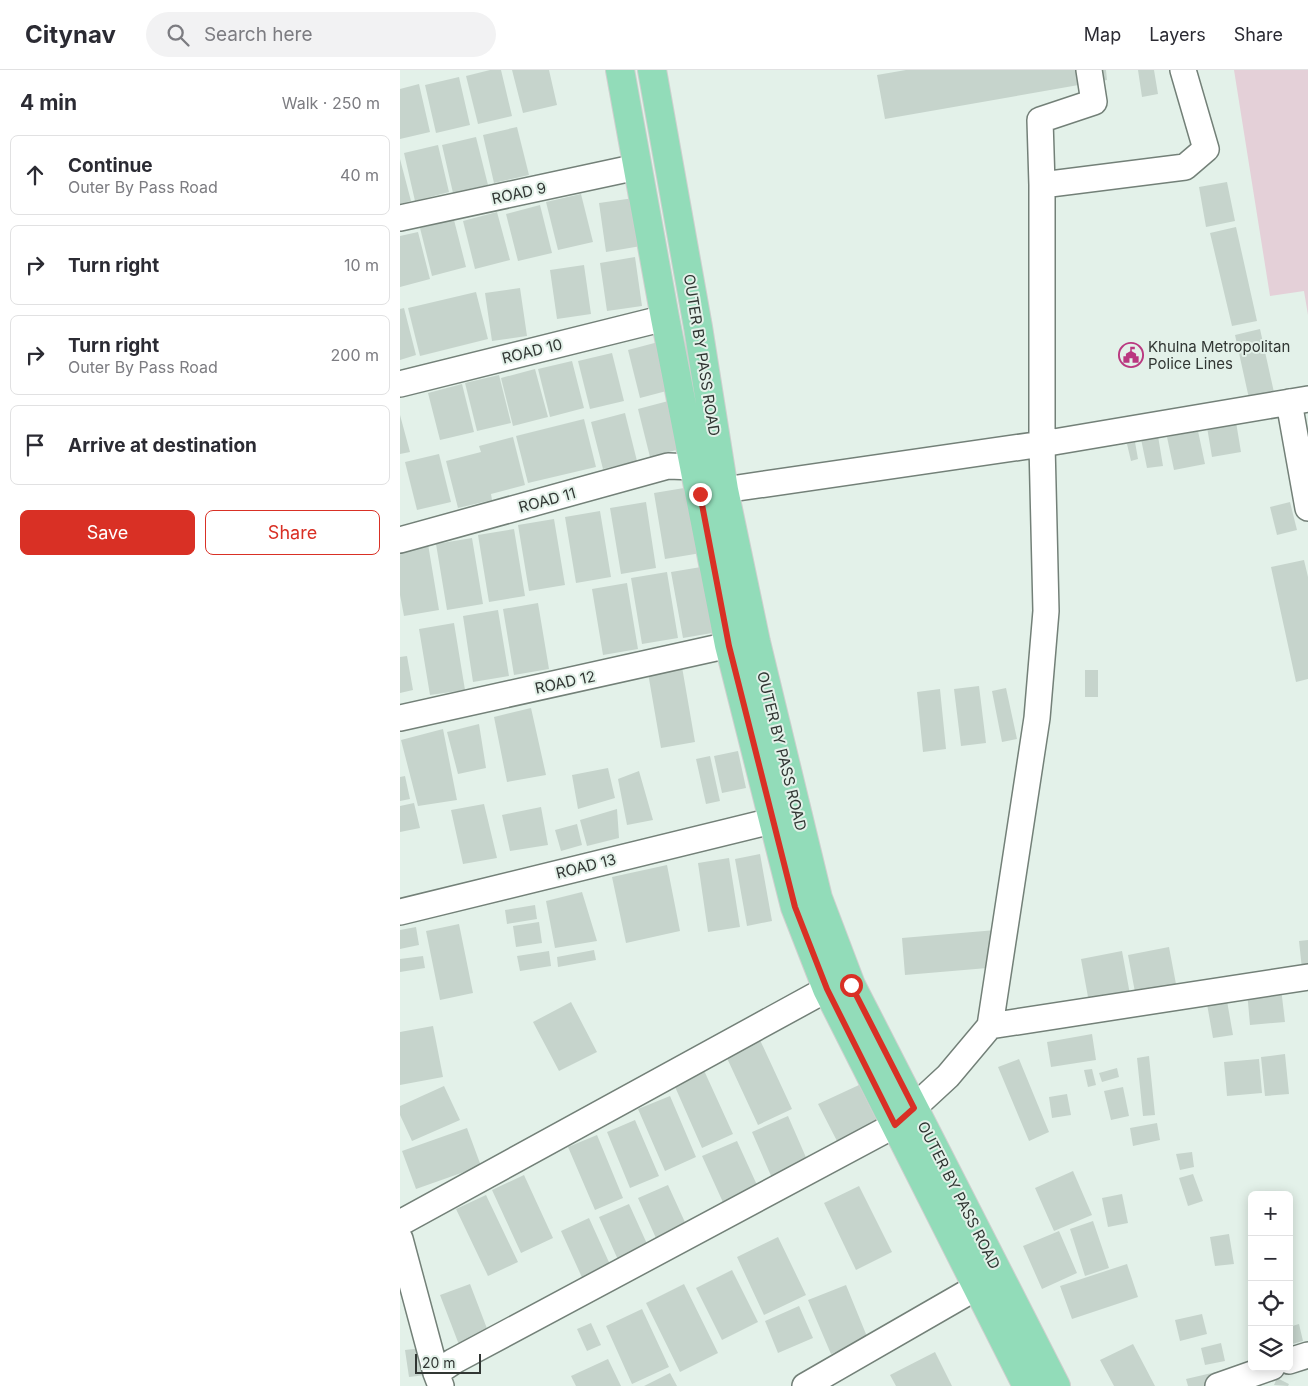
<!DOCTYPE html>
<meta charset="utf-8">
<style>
body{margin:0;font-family:Inter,sans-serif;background:#f2f2f3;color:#2b2b33}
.controls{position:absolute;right:15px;bottom:15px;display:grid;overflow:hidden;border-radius:8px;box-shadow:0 2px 12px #0003}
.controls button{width:45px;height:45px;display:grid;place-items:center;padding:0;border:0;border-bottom:1px solid #e1e1e2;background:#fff;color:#2b2b33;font:25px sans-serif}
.scale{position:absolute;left:15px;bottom:12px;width:66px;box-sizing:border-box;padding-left:5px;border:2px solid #313633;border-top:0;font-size:14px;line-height:18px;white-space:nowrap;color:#313633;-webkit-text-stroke:4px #e3f1e9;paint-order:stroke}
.stop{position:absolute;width:15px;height:15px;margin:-11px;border:4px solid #d93025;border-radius:50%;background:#fff}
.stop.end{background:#d93025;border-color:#fff;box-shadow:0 1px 5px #0008}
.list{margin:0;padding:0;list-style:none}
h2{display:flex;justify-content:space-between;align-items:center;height:65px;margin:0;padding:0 20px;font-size:21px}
h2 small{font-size:16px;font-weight:400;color:#7c7c81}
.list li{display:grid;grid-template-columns:32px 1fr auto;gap:15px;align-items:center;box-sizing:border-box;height:80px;margin:0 10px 10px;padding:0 10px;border:1px solid #e1e1e2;border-radius:8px}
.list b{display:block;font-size:19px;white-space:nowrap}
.list p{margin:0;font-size:16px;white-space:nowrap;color:#7c7c81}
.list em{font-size:16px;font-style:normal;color:#7c7c81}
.actions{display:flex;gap:10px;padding:15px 20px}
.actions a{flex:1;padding:11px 0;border:1px solid #d93025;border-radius:8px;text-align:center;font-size:18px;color:#d93025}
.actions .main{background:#d93025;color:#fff}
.icon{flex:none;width:28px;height:28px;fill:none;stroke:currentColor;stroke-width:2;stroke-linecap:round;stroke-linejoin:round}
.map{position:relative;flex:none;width:908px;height:1316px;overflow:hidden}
header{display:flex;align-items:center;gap:30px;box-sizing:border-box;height:70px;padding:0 25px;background:#fff;border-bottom:1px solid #e1e1e2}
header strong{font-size:24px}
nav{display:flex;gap:28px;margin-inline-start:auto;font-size:18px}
.search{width:350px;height:45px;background:#f2f2f3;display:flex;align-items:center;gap:12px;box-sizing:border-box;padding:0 18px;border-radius:28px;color:#7c7c81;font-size:19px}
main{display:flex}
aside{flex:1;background:#fff}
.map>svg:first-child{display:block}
.green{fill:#e4d0d8}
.building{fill:#c6d4cc}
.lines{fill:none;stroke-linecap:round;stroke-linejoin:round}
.street-casing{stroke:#738078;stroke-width:28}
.primary-casing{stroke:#cecfce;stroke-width:30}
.street{stroke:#fff;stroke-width:25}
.primary{stroke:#92dcb9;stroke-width:28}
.route{stroke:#d93025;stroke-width:6}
.labels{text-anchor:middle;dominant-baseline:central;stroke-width:4;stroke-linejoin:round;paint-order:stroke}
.street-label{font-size:15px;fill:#313633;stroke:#e3f1e9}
.poi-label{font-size:15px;fill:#313633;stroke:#e3f1e9;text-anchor:start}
</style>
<header>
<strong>Citynav</strong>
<div class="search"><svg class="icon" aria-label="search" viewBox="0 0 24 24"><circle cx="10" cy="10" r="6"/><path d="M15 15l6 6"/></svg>Search here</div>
<nav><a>Map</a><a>Layers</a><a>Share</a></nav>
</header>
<main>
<aside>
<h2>4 min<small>Walk · 250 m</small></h2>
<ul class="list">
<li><svg class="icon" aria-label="ahead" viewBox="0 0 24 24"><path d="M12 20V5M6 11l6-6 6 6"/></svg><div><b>Continue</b><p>Outer By Pass Road</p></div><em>40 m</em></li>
<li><svg class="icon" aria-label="right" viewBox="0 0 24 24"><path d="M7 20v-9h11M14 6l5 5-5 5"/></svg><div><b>Turn right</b></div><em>10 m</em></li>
<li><svg class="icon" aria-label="right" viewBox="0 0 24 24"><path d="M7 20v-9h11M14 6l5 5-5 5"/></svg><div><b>Turn right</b><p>Outer By Pass Road</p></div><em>200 m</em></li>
<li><svg class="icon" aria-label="arrive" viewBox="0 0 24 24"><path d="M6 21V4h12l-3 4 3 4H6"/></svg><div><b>Arrive at destination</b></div></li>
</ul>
<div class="actions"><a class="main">Save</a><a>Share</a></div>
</aside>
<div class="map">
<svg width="908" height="1316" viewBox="0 0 908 1316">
<rect width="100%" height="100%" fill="#e3f1e9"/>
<path class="green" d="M834,0h74v245l-4,-24 -34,5z"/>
<path class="building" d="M90,0h11l11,46 -34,8 -12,-48z
M112,0h37l8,35 -34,8z
M506,0h200l1,10 -222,39 -8,-44z
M738,0h16l4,24 -16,3z
M59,7l11,48 -34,8 -11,-48z
M19,14l11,48 -30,7v-50z
M117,57l12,48 -35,8 -11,-48z
M76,67l12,48 -35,8 -11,-48z
M38,75l11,47 -34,9 -11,-48z
M0,89l11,42 -11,3z
M827,112l8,39 -29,6 -7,-40z
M181,124l12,48 -35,8 -12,-48z
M234,128l7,48 -35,6 -7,-49z
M140,135l12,48 -34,8 -12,-47z
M97,142l13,48 -35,9 -12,-48z
M54,150l12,47 -34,9 -12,-48z
M836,157l21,94 -25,5 -22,-93z
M18,162l12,47 -30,8v-51z
M235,187l7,49 -35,5 -7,-48z
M184,195l7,49 -34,5 -7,-49z
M120,218l7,48 -35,5 -7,-48z
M76,222l12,47 -68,17 -12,-48z
M4,238l12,47 -16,5v-51z
M860,259l15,68 -25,6 -15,-68z
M262,271l12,48 -34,9 -12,-48z
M212,283l12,48 -34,8 -12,-48z
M172,291l12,47 -34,9 -12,-48z
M135,299l13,48 -35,9 -12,-48z
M99,305l12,48 -34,8 -12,-48z
M62,314l12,48 -34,8 -12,-47z
M272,330l12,48 -34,9 -12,-48z
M225,343l12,48 -34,8 -12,-47z
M0,345l10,37 -10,2z
M184,349l12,48 -68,16 -12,-47z
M836,352l5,30 -29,5 -5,-30z
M798,361l7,33 -31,6 -7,-33z
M758,366l5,30 -16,2 -6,-29z
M113,367l12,48 -34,9 1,6 -34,8 -12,-47 35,-9 -2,-6z
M735,372l3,17 -7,2 -4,-17z
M39,384l12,48 -34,8 -12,-48z
M290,417l11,66 -36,6 -11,-66z
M246,432l10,66 -35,6 -11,-66z
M890,432l7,28 -20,5 -7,-28z
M200,441l11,66 -35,6 -11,-66z
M154,449l11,66 -36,6 -11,-66z
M114,459l11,67 -36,6 -11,-67z
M72,468l11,66 -36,6 -11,-66z
M28,474l11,66 -35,6 -4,-21v-46z
M904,490l4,17v102l-12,3 -25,-115z
M307,496l11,66 -35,6 -12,-66z
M267,502l11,66 -36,6 -11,-66z
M227,513l11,66 -35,6 -11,-66z
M138,533l11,66 -35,6 -11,-66z
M98,540l11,66 -36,6 -10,-66z
M54,553l11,67 -35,5 -11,-66z
M7,586l6,34 -13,3v-36z
M282,597l13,75 -34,6 -13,-75z
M685,600h13v27h-13z
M579,616l7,57 -25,3 -7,-57z
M606,618l11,51 -15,3 -10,-51z
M540,619l6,60 -23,3 -6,-60z
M131,638l15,67 -39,7 -13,-65z
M79,654l7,44 -28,6 -11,-42z
M43,659l14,71 -39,6 -17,-66z
M338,681l8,37 -24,5 -8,-37z
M310,686l10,45 -14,3 -10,-45z
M208,698l7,30 -37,11 -6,-34z
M239,701l14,49 -26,5 -9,-46z
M5,706l5,23 -10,2v-24z
M14,733l6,25 -20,4v-26z
M84,734l13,54 -34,6 -12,-54z
M141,737l7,38 -38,6 -8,-36z
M217,739l2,29 -32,8 -7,-26z
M177,754l5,21 -21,6 -6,-21z
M360,784l12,67 -25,5 -12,-67z
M329,788l11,69 -32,5 -10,-69z
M267,795l13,66 -54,12 -14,-66z
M182,822l15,49 -42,7 -9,-47z
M135,835l2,14 -30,5 -2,-14z
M139,852l3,21 -26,4 -3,-21z
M59,854l14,69 -33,7 -14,-69z
M16,857l3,18 -19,4v-19z
M608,859l3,37 -106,9 -3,-37z
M908,870v28l-6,1 -3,-28z
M769,877l10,53 -41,8 -10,-53z
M194,880l2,10 -38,7 -1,-10z
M149,881l2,15 -31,5 -3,-15z
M722,881l12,65 -41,8 -12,-65z
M23,886l2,12 -25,4v-13z
M881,918l4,34 -35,3 -3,-34z
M827,931l6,34 -20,3 -6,-34z
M171,932l26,50 -38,19 -26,-49z
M33,956l10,51 -43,8v-53z
M692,964l4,26 -45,7 -4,-25z
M360,970l32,69 -34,16 -32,-69z
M885,984l4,40 -24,2 -4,-39z
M749,986l6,59 -12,1 -6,-58z
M619,989l30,73 -20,9 -31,-74z
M859,989l3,34 -35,3 -3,-34z
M302,996l31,68 -31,14 -30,-68z
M717,998l2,9 -17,5 -3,-9z
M692,999l4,16 -8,2 -4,-17z
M459,1015l18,36 -40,20 -19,-37z
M44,1016l16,34 -48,21 -12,-26v-9z
M723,1017l6,29 -18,4 -7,-29z
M667,1024l4,21 -19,3 -3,-21z
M270,1026l26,61 -31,14 -27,-62z
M388,1046l20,46 -36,16 -20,-46z
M235,1050l24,56 -29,12 -23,-56z
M757,1053l3,17 -27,6 -3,-18z
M67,1058l14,38 -65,23 -14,-38z
M197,1065l26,63 -28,12 -27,-63z
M337,1071l29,64 -35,15 -29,-64z
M792,1082l2,15 -14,3 -4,-16z
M673,1101l19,44 -38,16 -19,-43z
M793,1104l10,27 -15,5 -9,-28z
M124,1105l29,63 -32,15 -29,-63z
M268,1115l26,57 -30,14 -26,-58z
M459,1116l33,66 -36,18 -32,-67z
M722,1124l6,29 -20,4 -6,-29z
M86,1125l32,67 -30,14 -32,-67z
M229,1134l28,62 -30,14 -28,-63z
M189,1148l28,62 -28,13 -28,-62z
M693,1151l16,47 -24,8 -15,-47z
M659,1161l18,42 -35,16 -19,-43z
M829,1164l5,30 -19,2 -5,-29z
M378,1167l28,58 -42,20 -27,-58z
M727,1194l11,33 -66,22 -12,-33z
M332,1200l26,52 -36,18 -26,-52z
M70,1214l21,55 -30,11 -21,-55z
M284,1214l34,69 -38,19 -34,-69z
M446,1215l22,54 -37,15 -23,-54z
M399,1236l14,32 -35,15 -13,-32z
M242,1239l27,58 -37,17 -26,-58z
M802,1244l5,20 -27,7 -5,-21z
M191,1253l10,22 -14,6 -10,-22z
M899,1254l4,17 -11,3 -3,-17z
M821,1273l4,18 -20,4 -4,-17z
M733,1274l22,42h-41l-14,-26z
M22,1278l4,27 -17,2 -4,-27z
M535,1282l17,34h-56l-6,-11z
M208,1289l13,27h-45l-5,-10z
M829,1299l3,17h-44l-2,-7z
M270,1303l7,13h-33z
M877,1308l12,6 -1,2 -14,-1z"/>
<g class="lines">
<defs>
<path id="street" d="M642,115l-2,-65 54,-18 -5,-32
M0,148l237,-51
M0,314l265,-66
M889,332l19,106
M324,420l318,-46 266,-45
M0,470l268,-74 27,1
M0,648l329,-73
M0,842l372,-91
M590,956l47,-308 9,-107 -4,-167v-259l143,-18 21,-18 -23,-79
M0,1153l427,-234
M0,1169l36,134 5,13
M889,1291l19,-6
M36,1303l18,-12 441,-236 53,-49 42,-50 318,-49
M405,1316l172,-99
M818,1316l54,-19"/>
<path id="primary" d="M220,0l45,248 64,327 66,262 32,82 200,397
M252,0l46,257 26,163 32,152 62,256 33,87 205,401"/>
</defs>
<use href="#street" class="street-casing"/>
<use href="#primary" class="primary-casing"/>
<use href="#street" class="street"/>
<use href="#primary" class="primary"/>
</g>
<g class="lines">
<path class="route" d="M300,424l29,152 66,261 32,82 68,136 19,-17 -63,-123"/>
</g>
<defs>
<symbol id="civic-ring" viewBox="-11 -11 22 22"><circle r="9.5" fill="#e3f1e9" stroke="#ba3880" stroke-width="1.5"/><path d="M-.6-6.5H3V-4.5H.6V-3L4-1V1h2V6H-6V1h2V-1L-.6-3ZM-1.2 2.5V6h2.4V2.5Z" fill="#ba3880"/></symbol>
</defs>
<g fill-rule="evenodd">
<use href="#civic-ring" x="717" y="271" width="28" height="28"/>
</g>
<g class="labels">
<g class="street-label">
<text transform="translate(119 123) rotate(-12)">ROAD 9</text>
<text transform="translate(132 281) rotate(-14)">ROAD 10</text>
<text transform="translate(302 285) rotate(81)">OUTER BY PASS ROAD</text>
<text transform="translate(147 430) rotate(-15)">ROAD 11</text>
<text transform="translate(165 612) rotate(-12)">ROAD 12</text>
<text transform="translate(382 681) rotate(76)">OUTER BY PASS ROAD</text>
<text transform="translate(186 796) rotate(-14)">ROAD 13</text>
<text transform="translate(559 1125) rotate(63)">OUTER BY PASS ROAD</text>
</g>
<g class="poi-label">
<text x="748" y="276">Khulna Metropolitan<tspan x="748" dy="17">Police Lines</tspan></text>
</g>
</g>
</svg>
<div class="controls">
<button>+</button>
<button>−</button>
<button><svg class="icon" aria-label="locate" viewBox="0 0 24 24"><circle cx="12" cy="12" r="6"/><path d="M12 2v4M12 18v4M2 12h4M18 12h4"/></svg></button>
<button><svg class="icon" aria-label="layers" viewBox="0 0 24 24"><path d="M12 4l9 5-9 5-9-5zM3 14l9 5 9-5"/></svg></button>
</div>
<div class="scale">20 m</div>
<div class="stop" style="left:451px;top:915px"></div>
<div class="stop end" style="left:300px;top:424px"></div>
</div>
</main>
